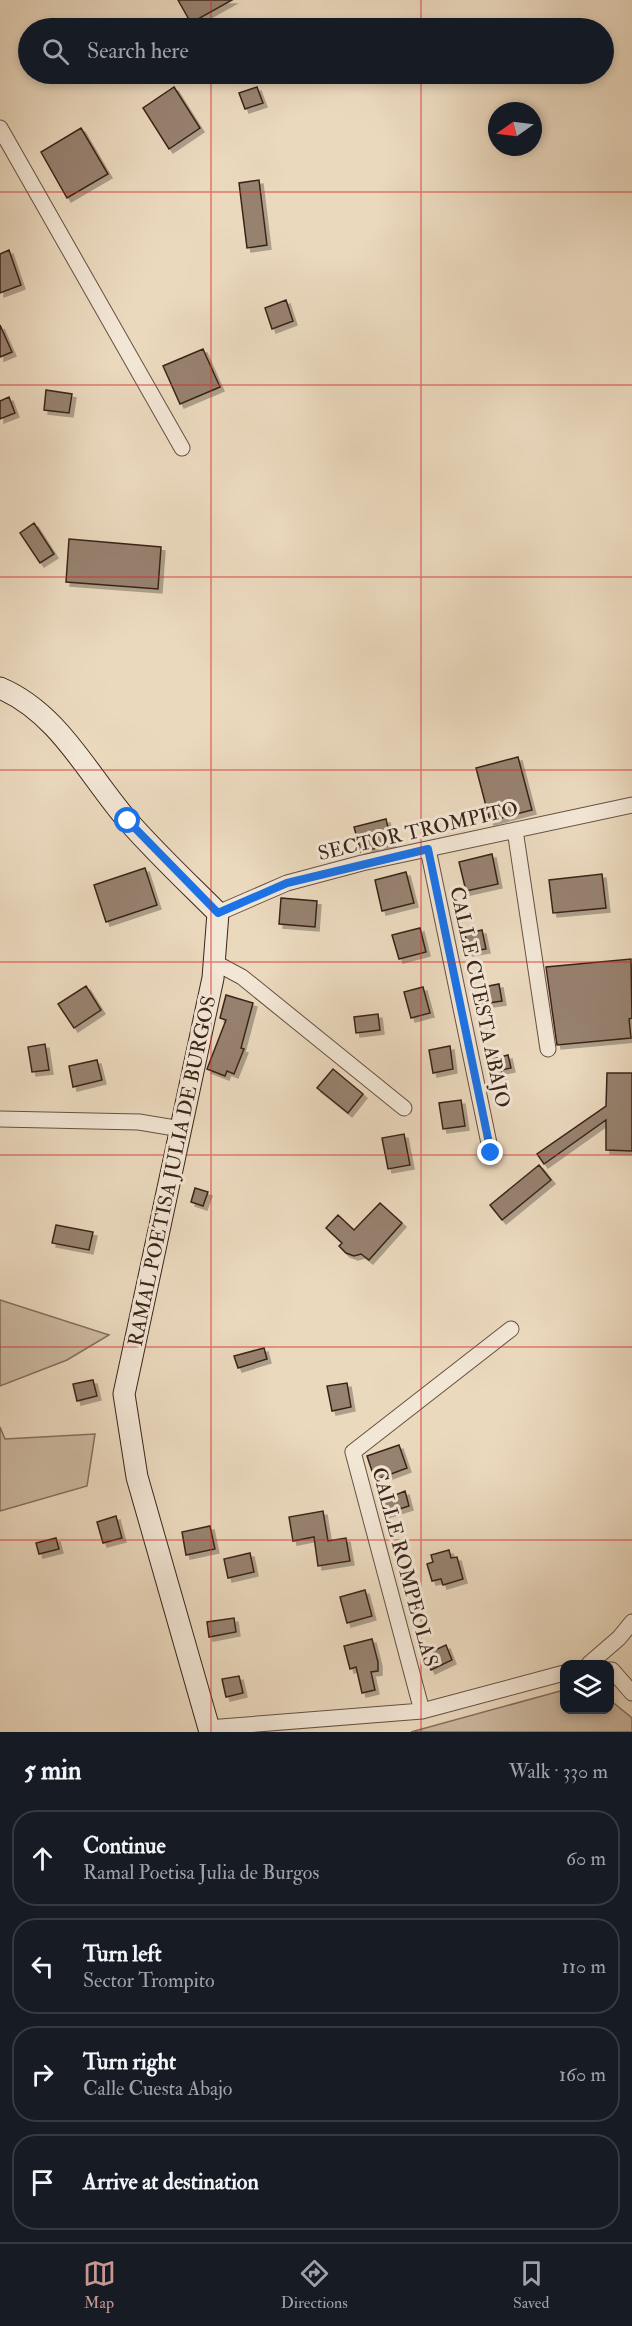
<!DOCTYPE html>
<meta charset="utf-8">
<style>
body{margin:0;font-family:"IM FELL Double Pica",serif;background:#20242c;color:#f1f3f6}
.controls{position:absolute;right:18px;bottom:18px;display:grid;overflow:hidden;border-radius:12px;box-shadow:0 3px 9px #0003}
.controls button{width:54px;height:54px;display:grid;place-items:center;padding:0;border:0;border-bottom:2px solid #363941;background:#171b24;color:#f1f3f6;font:30px sans-serif}
.compass{position:absolute;left:488px;top:102px;width:54px;height:54px;border-radius:50%;background:#171b24;box-shadow:0 3px 9px #0003;rotate:256deg}
.stop{position:absolute;width:18px;height:18px;margin:-14px;border:4px solid #1a73e8;border-radius:50%;background:#fff}
.stop.end{background:#1a73e8;border-color:#fff;box-shadow:0 2px 6px #0008}
.list{margin:0;padding:0;list-style:none}
h2{display:flex;justify-content:space-between;align-items:center;height:78px;margin:0;padding:0 24px;font-size:26px}
h2 small{font-size:20px;font-weight:400;color:#9ea1a6}
.list li{display:grid;grid-template-columns:39px 1fr auto;gap:18px;align-items:center;box-sizing:border-box;height:96px;margin:0 12px 12px;padding:0 12px;border:2px solid #363941;border-radius:24px}
.list b{display:block;font-size:22px;white-space:nowrap}
.list p{margin:0;font-size:20px;white-space:nowrap;color:#9ea1a6}
.list em{font-size:20px;font-style:normal;color:#9ea1a6}
.icon{flex:none;width:33px;height:33px;fill:none;stroke:currentColor;stroke-width:2;stroke-linecap:round;stroke-linejoin:round}
.map{position:relative;flex:none;width:632px;height:1732px;overflow:hidden}
.search{position:absolute;background:#171b24;box-shadow:0 3px 9px #0003;left:18px;right:18px;top:18px;height:66px;display:flex;align-items:center;gap:15px;box-sizing:border-box;padding:0 21px;border-radius:33px;color:#9ea1a6;font-size:22px}
.sheet{height:510px;background:#171b24}
nav{display:flex;justify-content:space-around;align-items:center;box-sizing:border-box;height:84px;border-top:2px solid #363941;background:#171b24;font-size:16px;color:#9ea1a6}
nav a{display:grid;justify-items:center;gap:3px}
nav .on{color:#c59692}
.map>svg:first-child{display:block}
.green{fill:#cdbaa2;stroke:#846f5e;stroke-width:1.5}
.building{fill:#97826f;stroke:#3b2419;stroke-width:1.5;filter:url(#shadow)}
.lines{fill:none;stroke-linecap:round;stroke-linejoin:round}
.street-casing{stroke:#675142;stroke-width:17}
.secondary-casing{stroke:#3b2419;stroke-width:23}
.street{stroke:#f2e6d5;stroke-width:15}
.secondary{stroke:#f2e6d5;stroke-width:21}
.route{stroke:#1a73e8;stroke-width:8}
.grid{fill:none;stroke:#d62828;stroke-width:1.5;stroke-opacity:0.55}
.labels{text-anchor:middle;dominant-baseline:central;stroke-width:6;stroke-linejoin:round;paint-order:stroke}
.street-label{font-size:20px;fill:#3b2419;stroke:#f2e6d5}
</style>
<div class="map">
<svg width="632" height="1732" viewBox="0 0 632 1732">
<defs>
<filter id="shadow"><feDropShadow dx="4" dy="4" stdDeviation="0" flood-color="#0004"/></filter>
</defs>
<rect width="100%" height="100%" fill="#ebd9be"/>
<filter id="stains"><feTurbulence type="fractalNoise" baseFrequency=".00333" numOctaves="4"/><feColorMatrix values="0 0 0 0 .2 0 0 0 0 .09 0 0 0 0 .02 0 0 0 .5 -.17"/></filter>
<radialGradient id="worn" r=".72"><stop offset=".6" stop-color="#630" stop-opacity="0"/><stop offset="1" stop-color="#630" stop-opacity=".3"/></radialGradient>
<path class="green" d="M0,1300l109,35 -42,25 -67,26z
M0,1427l5,12 90,-5 -8,52 -87,25z
M564,1690v20h46v-10l22,18v14h-221z"/>
<path class="building" d="M178,0h54l-41,23z
M174,87l26,41 -31,21 -26,-41z
M257,87l6,16 -18,6 -6,-16z
M81,128l27,46 -41,24 -26,-46z
M259,180l8,65 -20,3 -8,-65z
M9,250l12,35 -21,8v-39z
M286,300l7,21 -21,8 -7,-21z
M0,325l12,27 -12,5z
M203,349l17,38 -40,17 -17,-38z
M46,390l26,4 -3,19 -25,-3z
M9,397l6,16 -15,6v-18z
M34,523l20,31 -14,9 -20,-30z
M69,539l92,8 -3,42 -92,-7z
M518,757l14,53 -42,11 -14,-53z
M386,819l6,25 -31,8 -7,-25z
M492,854l6,30 -32,7 -7,-29z
M145,868l12,37 -51,17 -12,-37z
M406,872l8,31 -32,8 -7,-31z
M602,874l4,34 -53,5 -4,-33z
M281,898l36,3 -2,26 -36,-3z
M420,928l6,24 -27,7 -7,-24z
M482,930l4,19 -18,3 -3,-18z
M631,959l1,59 -3,1 2,19 -74,7 -11,-78z
M499,984l3,17 -27,4 -2,-16z
M86,986l15,24 -27,18 -16,-24z
M423,987l7,26 -19,5 -7,-26z
M226,995l27,8 -12,45 3,1 -10,25 -7,-3 -2,5 -18,-7 19,-49 -6,-2z
M378,1014l2,16 -24,3 -2,-16z
M45,1044l4,26 -17,2 -4,-25z
M450,1046l3,23 -20,4 -4,-23z
M508,1055l3,13 -10,2 1,6 -12,3 -4,-18z
M97,1060l5,20 -29,7 -4,-21z
M333,1069l30,25 -15,19 -31,-25z
M607,1073h25v78l-26,-1v-30l-62,44 -7,-10 69,-48z
M461,1100l4,26 -22,3 -4,-26z
M404,1134l6,31 -22,4 -6,-31z
M539,1165l12,15 -49,40 -12,-15z
M195,1188l13,4 -5,14 -12,-4z
M380,1203l22,20 -33,37 -8,-6 -7,2 -8,-3 -7,-7 3,-3 -16,-15 12,-13 16,15z
M56,1225l37,7 -4,18 -37,-7z
M264,1348l3,11 -29,9 -4,-12z
M93,1380l4,16 -20,5 -4,-17z
M347,1383l4,24 -19,4 -5,-25z
M399,1445l8,23 -32,12 -8,-24z
M405,1491l4,15 -25,8 -3,-13z
M323,1511l5,30 18,-3 4,23 -32,5 -4,-29 -21,4 -4,-24z
M116,1516l6,22 -19,5 -6,-21z
M210,1526l5,23 -29,6 -4,-23z
M56,1538l3,11 -20,5 -3,-11z
M449,1550l2,8 6,-1 6,22 -20,6 -2,-6 -9,2 -5,-17 6,-2 -2,-7z
M250,1553l4,19 -26,6 -4,-19z
M365,1590l7,26 -25,7 -7,-26z
M234,1618l2,14 -27,5 -2,-15z
M372,1639l6,23v9l-7,1 4,18 -13,3 -6,-26 -6,2 -6,-23z
M446,1645l6,15 -21,10 -7,-15z
M239,1676l4,17 -17,4 -4,-18z"/>
<g class="lines">
<defs>
<path id="street" d="M0,128l182,320
M515,830l33,219
M428,849l63,304
M218,913l69,-30 75,-20 270,-58
M214,962l28,15 162,131
M0,1119l139,3 42,7
M589,1664l30,-26 13,-16
M610,1670h2l20,23
M422,1711l-69,-259 158,-123
M208,1728l214,-17 142,-38"/>
<path id="secondary" d="M0,688c59,25 88,87 128,133 28,32 60,62 90,92l-5,65 -89,416 13,83 73,255"/>
</defs>
<use href="#street" class="street-casing"/>
<use href="#secondary" class="secondary-casing"/>
<use href="#street" class="street"/>
<use href="#secondary" class="secondary"/>
</g>
<g class="lines">
<path class="route" d="M128,821l90,92 69,-30 141,-34 63,304"/>
</g>
<path class="grid" d="M211,0v28M421,0v28M211,74v1658M421,74v1658M0,192h632M0,385h632M0,577h632M0,770h632M0,962h632M0,1155h632M0,1347h632M0,1540h632"/>
<g class="labels">
<g class="street-label">
<text transform="translate(418 831) rotate(-13)">SECTOR TROMPITO</text>
<text transform="translate(480 997) rotate(78)">CALLE CUESTA ABAJO</text>
<text transform="translate(172 1171) rotate(-78)">RAMAL POETISA JULIA DE BURGOS</text>
<text transform="translate(405 1567) rotate(75)">CALLE ROMPEOLAS</text>
</g>
</g>
<rect width="100%" height="100%" filter="url(#stains)"/>
<rect width="100%" height="100%" fill="url(#worn)"/>
</svg>
<div class="controls">
<button><svg class="icon" aria-label="layers" viewBox="0 0 24 24"><path d="M12 4l9 5-9 5-9-5zM3 14l9 5 9-5"/></svg></button>
</div>
<svg class="compass" viewBox="-18 -18 36 36"><path d="M0-13l5 13h-10z" fill="#e53935"/><path d="M0 13l5-13h-10z" fill="#9ea1a6"/></svg>
<div class="stop" style="left:128px;top:821px"></div>
<div class="stop end" style="left:491px;top:1153px"></div>
<div class="search"><svg class="icon" aria-label="search" viewBox="0 0 24 24"><circle cx="10" cy="10" r="6"/><path d="M15 15l6 6"/></svg>Search here</div>
</div>
<section class="sheet">
<h2>5 min<small>Walk · 330 m</small></h2>
<ul class="list">
<li><svg class="icon" aria-label="ahead" viewBox="0 0 24 24"><path d="M12 20V5M6 11l6-6 6 6"/></svg><div><b>Continue</b><p>Ramal Poetisa Julia de Burgos</p></div><em>60 m</em></li>
<li><svg class="icon" aria-label="left" viewBox="0 0 24 24"><path d="M17 20v-9H6M10 6l-5 5 5 5"/></svg><div><b>Turn left</b><p>Sector Trompito</p></div><em>110 m</em></li>
<li><svg class="icon" aria-label="right" viewBox="0 0 24 24"><path d="M7 20v-9h11M14 6l5 5-5 5"/></svg><div><b>Turn right</b><p>Calle Cuesta Abajo</p></div><em>160 m</em></li>
<li><svg class="icon" aria-label="arrive" viewBox="0 0 24 24"><path d="M6 21V4h12l-3 4 3 4H6"/></svg><div><b>Arrive at destination</b></div></li>
</ul>
</section>
<nav>
<a class="on"><svg class="icon" aria-label="map" viewBox="0 0 24 24"><path d="M3 6l6-2 6 2 6-2v14l-6 2-6-2-6 2zM9 4v14M15 6v14"/></svg>Map</a>
<a><svg class="icon" aria-label="directions" viewBox="0 0 24 24"><path d="M12 3l9 9-9 9-9-9zM9 14v-3h6M13 9l2 2-2 2"/></svg>Directions</a>
<a><svg class="icon" aria-label="saved" viewBox="0 0 24 24"><path d="M7 4h10v16l-5-4-5 4z"/></svg>Saved</a>
</nav>
